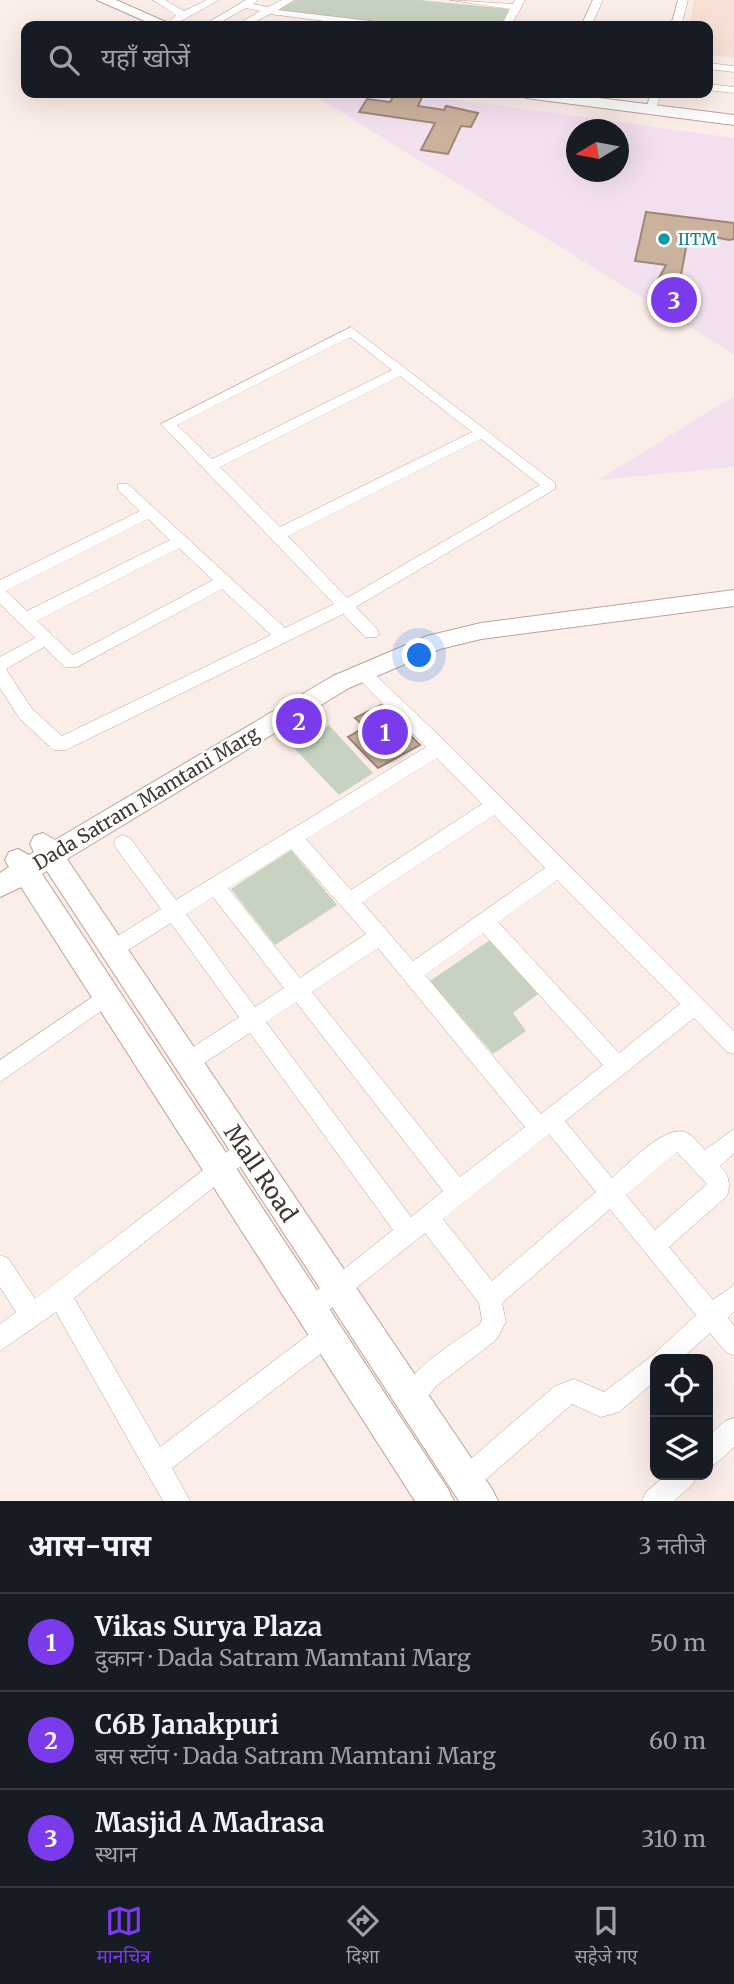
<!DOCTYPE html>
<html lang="hi">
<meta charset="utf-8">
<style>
body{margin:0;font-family:Merriweather,"Noto Sans Devanagari",serif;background:#20242c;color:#f1f3f6}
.controls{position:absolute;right:21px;bottom:21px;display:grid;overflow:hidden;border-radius:14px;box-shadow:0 7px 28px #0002}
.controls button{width:63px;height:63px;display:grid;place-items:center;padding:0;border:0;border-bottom:2px solid #363941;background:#171b24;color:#f1f3f6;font:35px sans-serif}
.compass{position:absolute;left:566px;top:119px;width:63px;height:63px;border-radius:50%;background:#171b24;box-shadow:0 7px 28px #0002;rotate:260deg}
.you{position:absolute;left:420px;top:656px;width:24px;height:24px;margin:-18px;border:5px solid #fff;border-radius:50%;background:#1a73e8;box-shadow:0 0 0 10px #1a73e833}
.badge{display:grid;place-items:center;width:46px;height:46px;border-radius:50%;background:#7c3aed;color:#fff;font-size:23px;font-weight:700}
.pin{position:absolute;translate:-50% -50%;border:4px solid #fff;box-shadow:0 2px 7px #0006}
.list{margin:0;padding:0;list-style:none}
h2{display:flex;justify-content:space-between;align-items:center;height:91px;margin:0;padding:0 28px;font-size:30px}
h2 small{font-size:23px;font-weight:400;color:#9ea1a6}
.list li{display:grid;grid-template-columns:46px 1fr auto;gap:21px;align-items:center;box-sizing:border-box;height:98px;padding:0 28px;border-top:2px solid #363941}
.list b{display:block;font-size:26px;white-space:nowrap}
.list p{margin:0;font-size:23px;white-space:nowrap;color:#9ea1a6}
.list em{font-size:23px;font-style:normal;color:#9ea1a6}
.icon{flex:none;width:38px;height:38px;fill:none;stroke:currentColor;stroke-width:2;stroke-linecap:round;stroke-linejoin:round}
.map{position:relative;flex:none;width:734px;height:1501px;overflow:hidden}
.search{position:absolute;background:#171b24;box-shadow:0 7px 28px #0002;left:21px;right:21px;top:21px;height:77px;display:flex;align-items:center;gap:18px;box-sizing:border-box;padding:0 24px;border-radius:14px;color:#9ea1a6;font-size:26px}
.sheet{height:385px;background:#171b24}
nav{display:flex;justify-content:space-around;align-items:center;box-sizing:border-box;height:98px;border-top:2px solid #363941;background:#171b24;font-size:19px;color:#9ea1a6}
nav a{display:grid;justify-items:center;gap:4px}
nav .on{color:#7c3aed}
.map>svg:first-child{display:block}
.commercial{fill:#f3e0ef;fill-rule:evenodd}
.built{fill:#f9e0d7}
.green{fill:#c7d3c0}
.building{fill:#cbb29e;stroke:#9f8774;stroke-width:2}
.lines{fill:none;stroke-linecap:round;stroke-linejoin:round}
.street-casing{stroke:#c0a195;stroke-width:1}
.secondary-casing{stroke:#c0a195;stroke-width:2}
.street{fill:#fff;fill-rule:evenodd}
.secondary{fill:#fff;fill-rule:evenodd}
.culture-dot{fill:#0f9aa8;stroke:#fff;stroke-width:2.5}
.labels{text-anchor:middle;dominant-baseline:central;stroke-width:5;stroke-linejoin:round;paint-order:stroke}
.far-culture-label{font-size:16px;fill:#0d838f;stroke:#fff;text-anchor:start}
.street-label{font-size:19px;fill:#433631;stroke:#fff}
.near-street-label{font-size:23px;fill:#433631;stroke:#fff}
</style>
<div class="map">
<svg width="734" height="1501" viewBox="0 0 734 1501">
<rect width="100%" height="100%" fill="#fbede8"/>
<path class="commercial" d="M310,93h98l326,45v216zM576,130h42v42h-42z
M734,396v71l-136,13z"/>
<path class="built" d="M694,0h40v58l-26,-3v-29h-19z"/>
<path class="green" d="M295,0h125l89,9 -8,17h-97l-127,-16z
M329,725l44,48 -34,22 -46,-48z
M291,850l46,55 -62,40 -44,-56z
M490,940l48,54 -25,19 13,18 -33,23 -63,-73z"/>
<path class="building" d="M395,93l28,2 -5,11 26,4 2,-4 32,7 -7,14 -10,-1 -13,28 -27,-4 14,-27 -76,-11 8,-13 23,3z
M646,212l88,11v16l-5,1 -40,-8 -9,48 8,2 -8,27 -28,-18 14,-26 -31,-4z
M381,705l39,40 -42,23 -30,-31 17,-10 -10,-9z"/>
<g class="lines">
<defs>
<path id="street" d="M153,0h12l19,11 23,-11h12l-45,25 -5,-3 7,-7z
M246,0h12l-5,4 15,3 14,-7h12l-16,10 109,13 5,3h-29l-93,-12 -23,12h-12l25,-15 -14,-3 -32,18h-12z
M450,0l63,4 2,-4h10l-14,26h-10l9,-17z
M593,0h10l-12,26h-10z
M678,0h10l-7,26h-10z
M708,63l26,3v6l-26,-3z
M708,84l26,3v6l-26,-3z
M651,93h10l-5,16 -5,3 -5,-3z
M351,327l204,156v6l-199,118 21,22 2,4 -2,4h-12l-22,-23 -277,136h-12l-34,-31 -20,-31v-31l35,-19 -35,-34v-24l140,-69 -22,-21v-6h10l157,144 49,-24 -173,-180zM350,337l42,33 -180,89 -35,-34zM400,376l72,56 -192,95 -60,-60zM481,439l59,46 -193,113 -59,-62zM148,519l22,21 -143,71 -21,-20zM179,548l34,32 -140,75 -36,-34zM222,589l49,46 -209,101 -30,-27 -26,-40 38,-22 21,20h12z
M361,665l6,2 79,75 288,289v23l-7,-2 -33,-34 -129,103 47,57c15,-13 52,-53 73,-46 8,3 14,12 20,18l29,-21v24l-14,13c9,8 11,19 7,30l-58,51 44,53 21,-15v27l-6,6 6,8v30l-8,-4 -16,-19 -29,26h-26v22l-36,31 -18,5 -29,-13 -97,85 -9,4 -9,-4 -4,-9 4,-9 98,-85 19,-7 30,13 49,-37 43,-40 -86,-106 -108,94 4,19 -10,18 -61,47 -15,20 -9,3 -9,-3 -3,-9c13,-32 54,-54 81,-74l2,-4 -3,-17 -54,-70 -105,84 -8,4 -8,-4 -4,-8 4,-8 89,-71 -143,-197 -55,36 -7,3 -7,-3 -3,-7 3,-7 58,-38 -68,-94 -51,32 -7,3 -7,-3 -3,-6 3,-6 55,-34 -45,-61 -2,-5 2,-5 7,-3 7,3 46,62 250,-153 -71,-72 -2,-4 2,-4zM437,758l45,46 -131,86 -45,-51zM494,815l51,53 -132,93 -51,-59zM291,849l75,85 -66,44 -72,-90zM557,880l123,124 -61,49 -121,-131zM213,897l71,91 -29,19 -69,-93zM483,933l120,132 -62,49 -116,-139zM378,948l147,179 -65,50 -148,-185zM296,1002l147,189 -32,26 -145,-195zM549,1134l47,58 -104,89 -49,-62zM677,1152l30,32 -52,46 -29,-35z
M107,987l7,3 3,6 -3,6 -114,80v-22z
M244,1139l8,4 3,7 -3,7 -178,141 86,149 160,-121 8,-4 8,4 4,8 -4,8 -164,126 18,33h-27l-107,-189 -56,39v-27l16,-12 -16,-25v-32l8,3 27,41z
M734,1418v29l-17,16 -9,3v-29l17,-16z
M666,1475h30l-3,9 -19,17h-32l4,-9z"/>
<path id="secondary" d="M97,0h19l59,26h-19z
M519,93h40l175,22v10l-208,-27z
M734,590v16l-253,33 -41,10 -91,39 -282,171 425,630 6,12h-39l-412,-630 -5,3 406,615 6,12h-39l-394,-614 -21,10v-24l9,-6 -4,-7 4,-8 9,-3 11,6 5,-3 -4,-8 4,-8 9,-3 12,7 278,-164 94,-40 54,-13z"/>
</defs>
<use href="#street" class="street-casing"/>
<use href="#secondary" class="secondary-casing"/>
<use href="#street" class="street"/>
<use href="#secondary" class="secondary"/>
</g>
<circle class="culture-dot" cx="664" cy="239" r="7"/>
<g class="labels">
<g class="far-culture-label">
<text x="678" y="239">IITM</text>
</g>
<g class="street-label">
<text transform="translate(146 798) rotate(-31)">Dada Satram Mamtani Marg</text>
</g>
<g class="near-street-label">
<text transform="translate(261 1173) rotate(56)">Mall Road</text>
</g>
</g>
</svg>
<div class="controls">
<button><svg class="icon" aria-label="locate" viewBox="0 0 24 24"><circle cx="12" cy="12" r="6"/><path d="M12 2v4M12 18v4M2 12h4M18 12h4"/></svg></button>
<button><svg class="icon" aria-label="layers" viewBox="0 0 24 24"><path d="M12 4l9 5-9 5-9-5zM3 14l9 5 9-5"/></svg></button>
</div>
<svg class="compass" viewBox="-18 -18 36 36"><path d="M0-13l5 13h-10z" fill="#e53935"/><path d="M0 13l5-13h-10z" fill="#9ea1a6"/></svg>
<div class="you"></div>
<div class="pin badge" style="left:385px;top:732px">1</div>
<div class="pin badge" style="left:299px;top:721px">2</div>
<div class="pin badge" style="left:674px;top:300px">3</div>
<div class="search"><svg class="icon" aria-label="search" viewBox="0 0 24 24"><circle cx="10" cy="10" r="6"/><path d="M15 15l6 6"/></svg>यहाँ खोजें</div>
</div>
<section class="sheet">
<h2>आस-पास<small>3 नतीजे</small></h2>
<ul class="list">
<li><span class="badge">1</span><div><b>Vikas Surya Plaza</b><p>दुकान · Dada Satram Mamtani Marg</p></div><em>50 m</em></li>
<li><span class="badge">2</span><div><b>C6B Janakpuri</b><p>बस स्टॉप · Dada Satram Mamtani Marg</p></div><em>60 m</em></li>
<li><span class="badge">3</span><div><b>Masjid A Madrasa</b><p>स्थान</p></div><em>310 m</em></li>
</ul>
</section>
<nav>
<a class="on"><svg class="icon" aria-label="map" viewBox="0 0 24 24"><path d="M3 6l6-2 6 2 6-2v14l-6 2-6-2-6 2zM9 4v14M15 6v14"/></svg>मानचित्र</a>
<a><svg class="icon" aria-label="directions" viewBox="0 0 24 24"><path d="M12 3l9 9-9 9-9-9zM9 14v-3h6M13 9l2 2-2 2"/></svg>दिशा</a>
<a><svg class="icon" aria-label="saved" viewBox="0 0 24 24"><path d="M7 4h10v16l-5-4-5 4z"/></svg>सहेजे गए</a>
</nav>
